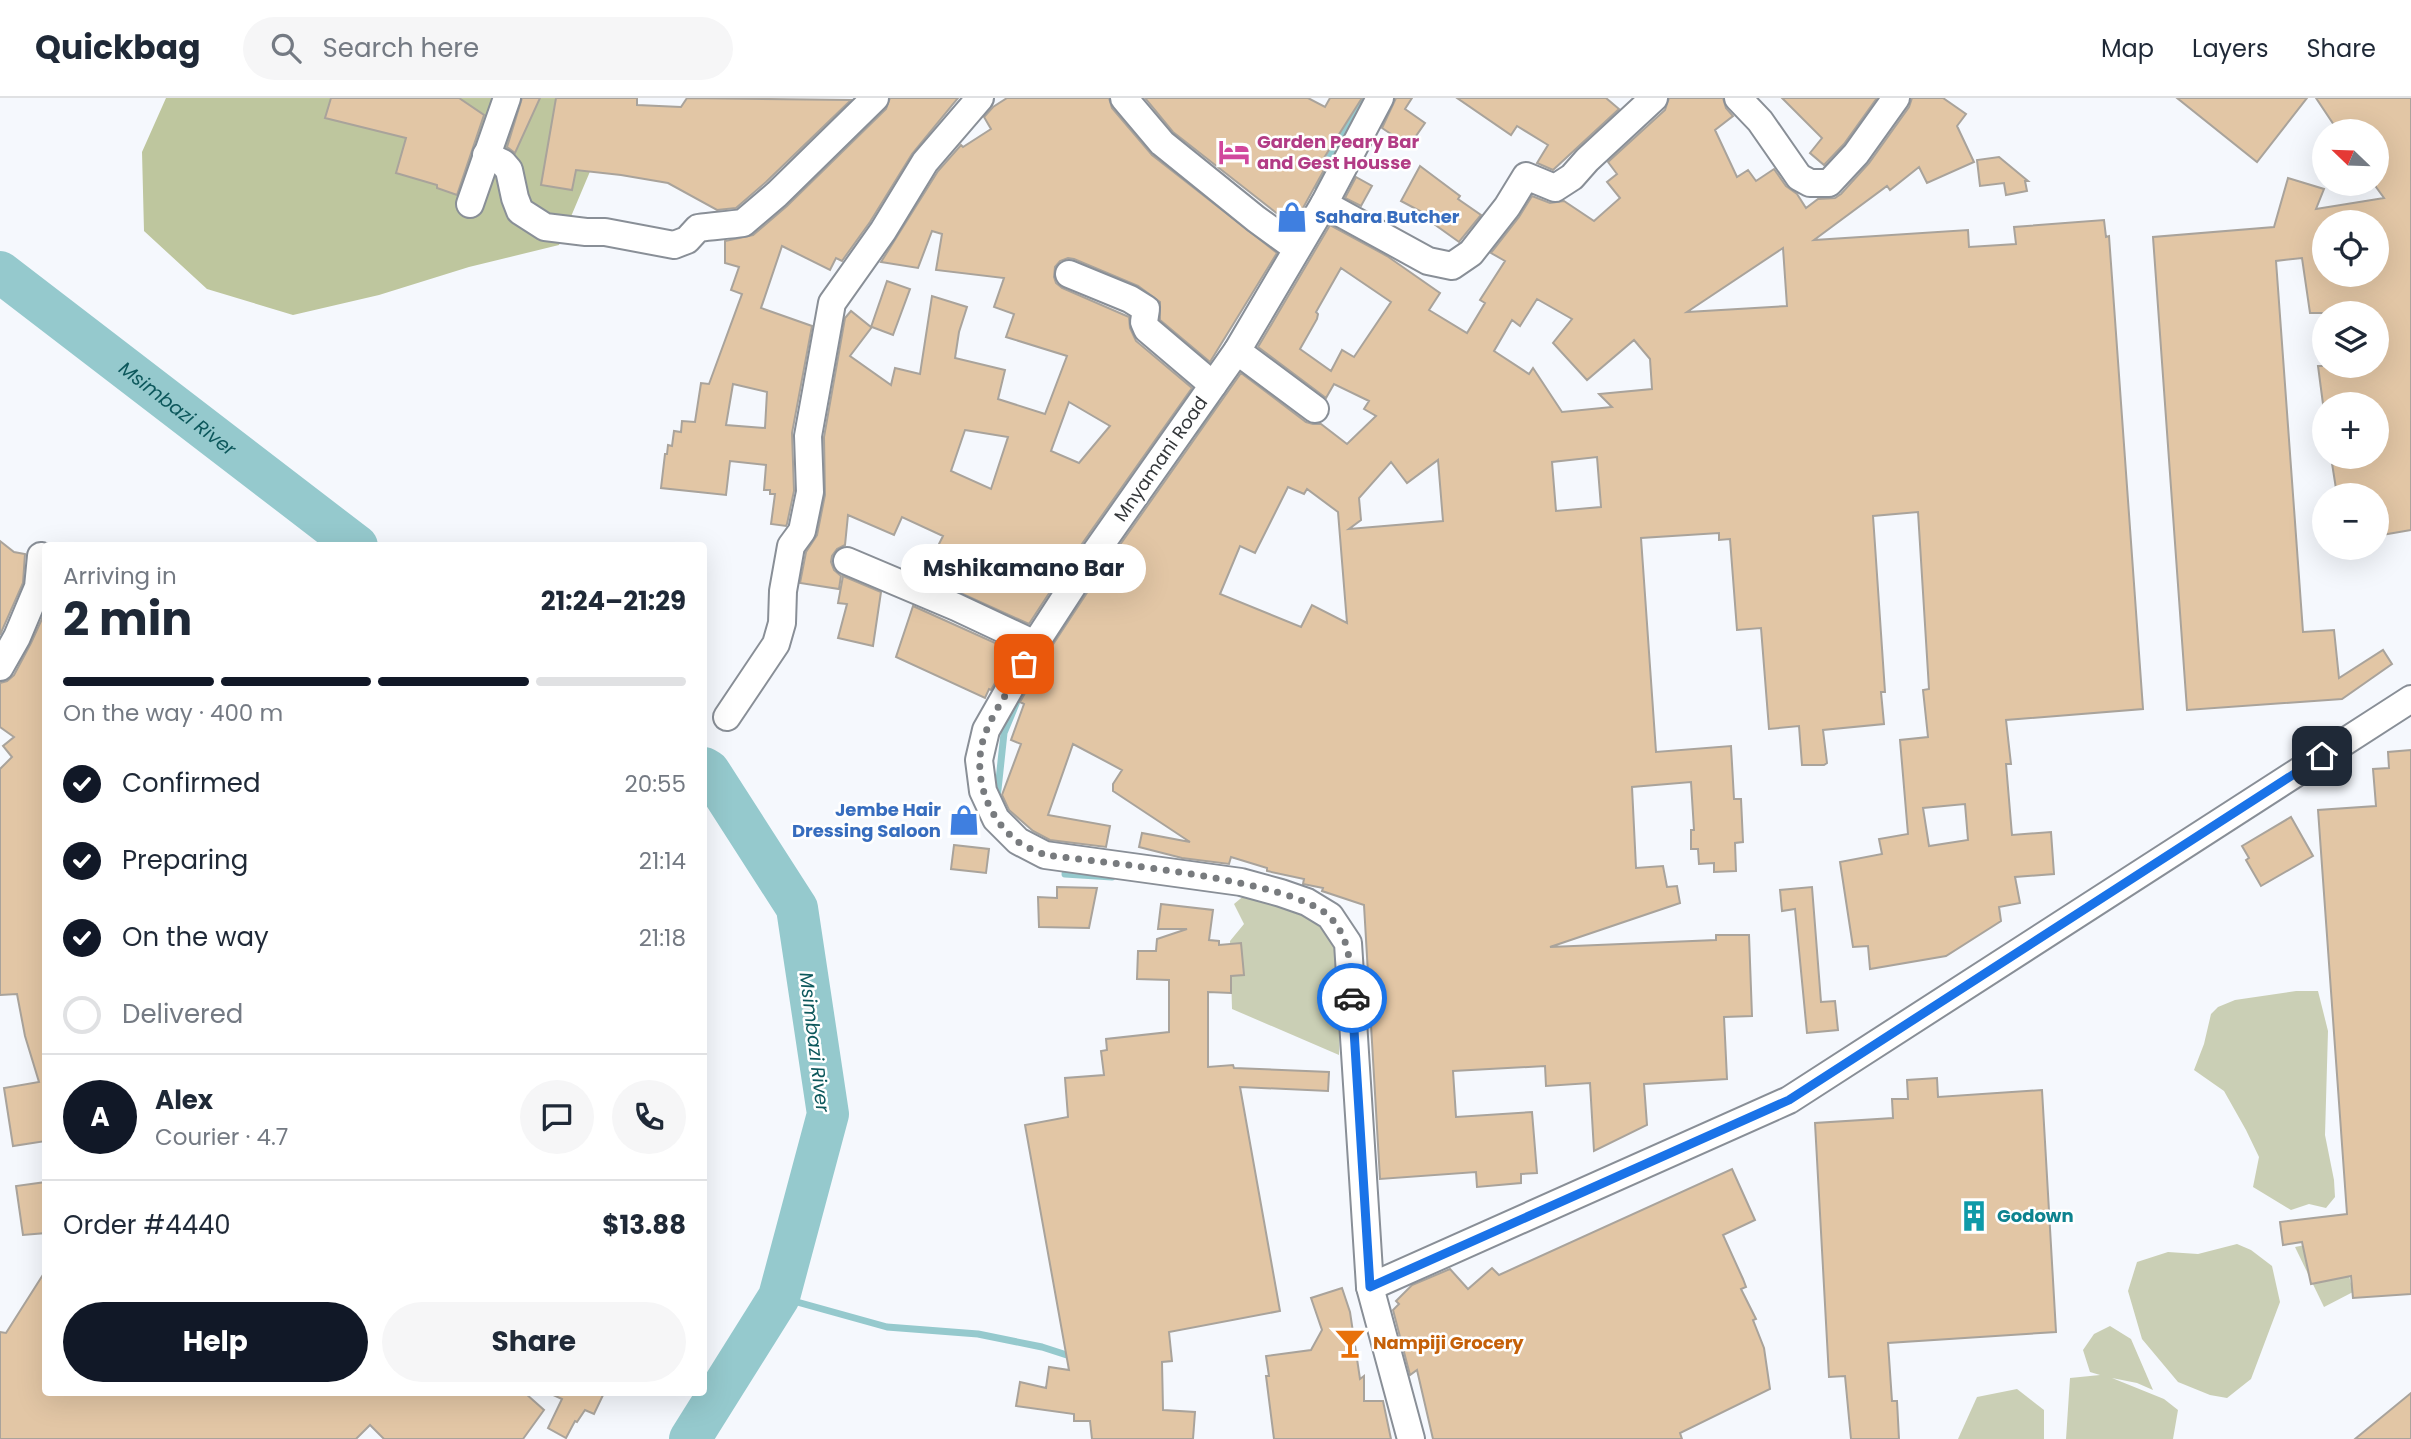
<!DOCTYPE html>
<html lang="en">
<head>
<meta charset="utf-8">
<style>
	body { margin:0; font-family:Poppins,sans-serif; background:#f6f6f7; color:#1f2937; height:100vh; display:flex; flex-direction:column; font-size:26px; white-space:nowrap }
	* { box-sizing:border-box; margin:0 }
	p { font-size:23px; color:#747a83 }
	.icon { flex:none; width:38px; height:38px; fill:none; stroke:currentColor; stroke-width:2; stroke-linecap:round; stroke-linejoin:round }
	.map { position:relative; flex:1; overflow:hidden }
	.panel { position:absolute; left:42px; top:444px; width:665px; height:854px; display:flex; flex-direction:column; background:#fff; border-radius:7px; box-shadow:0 7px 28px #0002 }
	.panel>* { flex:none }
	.needle { width:46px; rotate:293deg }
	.fabs { position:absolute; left:2312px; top:21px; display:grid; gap:14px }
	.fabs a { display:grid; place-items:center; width:77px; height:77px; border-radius:50%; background:#fff; box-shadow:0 7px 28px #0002; font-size:35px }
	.pin { position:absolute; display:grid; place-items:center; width:60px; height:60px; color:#fff; margin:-30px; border-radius:14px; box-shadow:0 4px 10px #0006 }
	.courier { position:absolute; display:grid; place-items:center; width:70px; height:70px; margin:-35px; border:5px solid #1a73e8; border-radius:50%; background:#fff; color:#222; box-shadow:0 2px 9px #0007 }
	.bubble { position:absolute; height:49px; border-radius:24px; background:#fff; box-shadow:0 7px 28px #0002; font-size:23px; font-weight:700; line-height:49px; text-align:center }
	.summary em { font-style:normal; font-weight:700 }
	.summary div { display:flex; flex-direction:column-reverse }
	.summary { display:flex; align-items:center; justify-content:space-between; height:119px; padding:0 21px }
	h1 { font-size:46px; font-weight:700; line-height:52px }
	.bar { display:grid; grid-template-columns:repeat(4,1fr); gap:10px 7px; align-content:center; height:84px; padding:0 21px }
	.bar i { height:9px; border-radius:5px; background:#e0e1e3 }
	.bar .on { background:#111827 }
	.bar p { grid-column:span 4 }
	.line { display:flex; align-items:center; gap:18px; padding:0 21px; border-top:2px solid #e0e1e3 }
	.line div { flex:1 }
	.round { display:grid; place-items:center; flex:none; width:74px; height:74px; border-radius:37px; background:#f6f6f7 }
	ol { padding:0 21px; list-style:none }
	li { display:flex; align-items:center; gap:21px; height:77px }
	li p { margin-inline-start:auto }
	li .icon { padding:7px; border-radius:50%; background:#111827; color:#fff; stroke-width:4 }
	li:last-child { color:#747a83 }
	li i { width:38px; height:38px; border:4px solid #e0e1e3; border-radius:50% }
	.primary-button { display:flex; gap:14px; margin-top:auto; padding:14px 21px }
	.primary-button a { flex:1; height:80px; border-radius:42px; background:#111827; color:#fff; font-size:28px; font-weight:700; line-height:80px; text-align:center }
	.primary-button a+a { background:#f6f6f7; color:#1f2937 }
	header { display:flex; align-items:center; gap:42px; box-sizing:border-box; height:98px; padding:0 35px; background:#fff; border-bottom:2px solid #e0e1e3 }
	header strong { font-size:33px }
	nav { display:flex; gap:38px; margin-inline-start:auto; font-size:24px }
	.search { width:490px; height:63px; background:#f6f6f7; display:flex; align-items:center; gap:18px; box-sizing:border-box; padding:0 24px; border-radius:38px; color:#747a83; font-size:26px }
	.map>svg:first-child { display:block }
	.green { fill:#cacfb5 }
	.forest { fill:#bec69e }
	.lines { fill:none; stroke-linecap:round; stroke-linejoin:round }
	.stream { stroke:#95c9cd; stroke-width:7 }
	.river { stroke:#95c9cd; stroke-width:42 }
	.building { fill:#e2c6a5; stroke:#a9a39b; stroke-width:2; fill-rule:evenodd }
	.minor-casing { stroke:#898f97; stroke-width:30 }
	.minor { stroke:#fff; stroke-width:26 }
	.done { stroke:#787b7e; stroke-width:7; stroke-dasharray:0 12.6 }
	.route { stroke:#1a73e8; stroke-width:9 }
	.labels { text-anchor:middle; stroke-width:5; stroke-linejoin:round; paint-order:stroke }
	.hotel-label { font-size:18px; font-weight:bold; fill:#b23c85; stroke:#fff; text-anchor:start }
	.shop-label { font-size:18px; font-weight:bold; fill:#366cbe; stroke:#fff; text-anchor:start }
	.street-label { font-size:18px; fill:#34373a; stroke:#fff }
	.culture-label { font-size:18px; font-weight:bold; fill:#0d838f; stroke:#fff; text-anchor:start }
	.food-label { font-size:18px; font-weight:bold; fill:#c56008; stroke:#fff; text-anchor:start }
	.water-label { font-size:19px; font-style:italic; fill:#0d585c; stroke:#fff }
</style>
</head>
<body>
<header>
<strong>Quickbag</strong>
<div class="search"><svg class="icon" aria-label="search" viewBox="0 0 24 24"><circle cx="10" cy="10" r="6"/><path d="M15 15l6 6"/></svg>Search here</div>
<nav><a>Map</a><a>Layers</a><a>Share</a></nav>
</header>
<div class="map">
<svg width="2411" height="1341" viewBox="0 0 2411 1341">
	<rect width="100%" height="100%" fill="#f5f8fd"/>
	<g class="green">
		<path d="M1246,796L1318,822L1334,850L1341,904L1339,957L1232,911L1230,843L1244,826L1234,806Z"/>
		<path d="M2296,893H2318L2328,933L2325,1037L2334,1082L2335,1099L2326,1110L2309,1106L2291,1112L2253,1089L2259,1059L2246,1032L2224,993L2194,972L2204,946L2211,916L2218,909L2235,902Z"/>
		<path d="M2340,1140L2353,1194L2324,1209L2295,1149Z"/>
		<path d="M2237,1146L2251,1152L2272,1168L2280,1204L2251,1281L2227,1300L2210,1297L2178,1284L2142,1241L2128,1193L2137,1164L2168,1154L2198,1156Z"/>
		<path d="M2110,1228L2131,1241L2153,1292L2137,1285L2112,1280L2164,1301L2178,1312L2173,1341H2066L2070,1280L2100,1277L2090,1274L2083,1252L2094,1236Z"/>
		<path d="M2017,1291L2044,1312V1341H1958L1977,1299Z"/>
	</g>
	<path class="forest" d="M166,0H621L559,147L469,169L379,197L293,217L207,191L144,133L142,54Z"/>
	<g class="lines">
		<g class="stream">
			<path d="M1322,95L1318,89L1329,60L1365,0"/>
			<path d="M1196,333L1216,305"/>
			<path d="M997,701L1004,635L1018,601"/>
			<path d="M1065,776L1112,779"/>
			<path d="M779,1199L887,1229L978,1236L1042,1249L1073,1259"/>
		</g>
		<g class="river">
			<path id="s1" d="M0,174L357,448"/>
			<path d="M690,1341L779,1199L828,1016L797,810L709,673L704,670"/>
		</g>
	</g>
	<g class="building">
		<path d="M331,0H459L484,17L457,97L437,90V87L396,75L406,40L325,20Z"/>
		<path d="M522,0H540L515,55L507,49Z"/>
		<path d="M556,0H637V7L681,9L687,0L851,2L766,84L736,110L717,112L668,85L621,77L576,72L572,92L541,87Z"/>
		<path d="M890,0H958L912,56L870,124L842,163L836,160L830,172L782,148L761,210L812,228L792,335L794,393L787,426L786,428L771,426L775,396H770V392H764L766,367L730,363L726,397L661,390L665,356H667L668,347L672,348L674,333L681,334L682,323L695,324L701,285L709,286L742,196L731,192L739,169L725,165V143L753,137L787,108L886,11ZM733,286L767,294L765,330L726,327Z"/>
		<path d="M1007,0H1109L1112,10L1152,57L1277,155L1210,264L1160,222V204L1138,188L1074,161L1068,160L1060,163L1055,169L1054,179L1056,185L1062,190L1129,219L1130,230L1136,243L1192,290L1072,460L1029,526L923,478L943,438L902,419L894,437L848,417L845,447L837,451L832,458L831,464L834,472L841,478L839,491L800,485L806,454L817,437L825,397L824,339L845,220L851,213L871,229L887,183L910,191L893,237L872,229L850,258L891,287L895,270L920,276L932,198L967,209L959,234L955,260L1005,272L998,301L1045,316L1067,258L1006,239L1014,216L994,209L1004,180L936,172L942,136L932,133L918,170L881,164L938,73L961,47L963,49L991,31L984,19L993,9ZM1069,304L1110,328L1079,365L1051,353ZM965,332L1008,339L991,391L951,373Z"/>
		<path d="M1145,0H1308L1325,9L1330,0H1362L1324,60L1329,63L1293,128L1173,34Z"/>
		<path d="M1396,0H1412L1405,11L1425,25L1409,48L1382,30Z"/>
		<path d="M1457,0H1606L1619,11L1553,72L1537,65L1548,47L1517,28L1511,37Z"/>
		<path d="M1669,0H1723L1726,10L1733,18L1715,32L1737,79L1748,72L1756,83L1774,71L1786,88L1797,96L1806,110L1818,101L1835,100L1841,96L1869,65L1909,9L1912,0H1943L1966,16L1957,28L1974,64L1927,85L1919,69L1890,92L1887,88L1814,142L1968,132L1969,149L2016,146L2014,129L2104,122L2106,139L2109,138L2143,611L2006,622L2011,666H2006L2012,737L2051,734L2054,776L2015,779L2020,805L1999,809L2001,823L1946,858L1870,871L1868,848L1853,849L1840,764L1882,756L1879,741L1908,736L1900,642L1928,639L1923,592L1929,591L1918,414L1873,418L1885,594H1881L1884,626L1823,632L1827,665L1824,667H1802L1799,628L1769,631L1761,530L1737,532L1730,441L1719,442V435L1641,440L1656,654L1731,648L1734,701H1741L1743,744L1735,745L1736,773L1714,774V765L1699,766L1698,751H1691V732H1694L1691,684L1632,689L1636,770L1663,768L1667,789L1677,788L1680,805L1550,849L1716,842V837H1749L1752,918L1724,919L1727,981L1644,986L1647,1027L1594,1053L1590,985L1546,988L1545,968L1453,973L1456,1019L1532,1014L1537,1075L1521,1076V1085L1477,1089L1476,1074L1380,1081L1364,807L1322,793L1323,790L1303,786L1304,781L1267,773V770L1231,759L1229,766L1182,760L1139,749L1142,735L1190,744L1113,693V686L1122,672L1073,646L1048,717L1110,728L1106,749L1050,742L1033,733L1009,712L1002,697L1021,646L1011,642L1024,606L1020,604L1048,554L1098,478L1241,275L1306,324L1313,326H1321L1347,346L1376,318L1364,311L1369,303L1334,286L1326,300L1258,249L1330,127L1387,158L1440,195L1429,212L1467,235L1485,205L1480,202L1505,163L1491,155L1519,119L1532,98L1550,105L1564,103L1594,123L1620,100L1607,84L1617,76L1608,64L1665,12ZM1783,150L1787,208L1687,214ZM1341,170L1391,204L1354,259L1342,252L1331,273L1300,251L1317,221L1318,216L1316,214ZM1537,201L1572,221L1553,245L1587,282L1634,242L1650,261L1652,291L1599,296L1612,309L1562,314L1533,270L1529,276L1494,253L1512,222L1520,228ZM1597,359L1601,409L1556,413L1552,364ZM1438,362L1443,423L1349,431L1361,422L1359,400L1391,364L1407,385ZM1288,389L1304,396L1307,391L1338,414L1347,525L1312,507L1301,529L1220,496L1240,448L1255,455ZM1965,706L1968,742L1929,748L1923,710Z"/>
		<path d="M1782,0H1877L1844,46L1824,67L1810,55L1822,40Z"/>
		<path d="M2177,0H2307L2257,64Z"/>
		<path d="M2316,0H2411V432L2376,438V397H2337L2331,359H2376V306H2323L2318,268H2376V215H2310L2302,160L2276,163L2303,534L2334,532L2339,580L2383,552L2392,566L2342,601L2187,612L2153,139L2274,129L2288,80L2324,91L2316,111L2384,100L2376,89V33H2338ZM2324,124H2376V177H2324Z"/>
		<path d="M1999,59L2028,83H2025L2027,93L2006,97L2004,85L1980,88L1977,62Z"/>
		<path d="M1420,68L1460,98L1458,101L1481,117L1459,144L1434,126L1437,122L1401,103Z"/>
		<path d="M1356,79L1372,88L1361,108L1345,100Z"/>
		<path d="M0,443L14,454L25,456L23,485L0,537Z"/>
		<path d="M843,478L881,494L873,548L838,540L847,506L838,505Z"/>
		<path d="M913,508L1013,553L991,592L989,591L985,600L896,559Z"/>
		<path d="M46,512L42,520L46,521V1043L13,1048L4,990L39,984L25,938L17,896L0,897V671L12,659L3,648L14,639L0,629V585L7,583L14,577L31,545Z"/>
		<path d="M2411,652V1196L2353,1200L2351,1178L2311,1186L2302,1144L2283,1147L2280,1124L2347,1116L2318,712L2376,708L2373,671L2389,670L2388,654Z"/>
		<path d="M2291,719L2313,758L2261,788L2246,762L2249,760L2242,748Z"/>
		<path d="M954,747L989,751L986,775L951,771Z"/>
		<path d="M1057,789L1097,790L1089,830L1039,829L1038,799L1057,800Z"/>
		<path d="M1812,789L1821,904L1835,903L1838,932L1807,935L1795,811L1782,813L1780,792Z"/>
		<path d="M1161,806L1213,812L1209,842L1219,843V847L1241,845L1244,877L1231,878V895L1208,894V969L1233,967L1234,970L1329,974L1328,993L1240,989L1280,1213L1169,1234L1172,1263L1162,1264L1163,1312L1195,1314L1193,1341H1092L1090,1323H1074V1316L1016,1308L1020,1284L1046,1290L1049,1269L1069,1272L1025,1027L1068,1019L1065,980L1104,977L1101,953L1107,952L1106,941L1169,934V882L1137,881L1138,853H1156L1157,841L1187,831H1158Z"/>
		<path d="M1937,980L1938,999L2042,992L2056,1234L1888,1245L1892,1303H1897L1899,1341H1851L1845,1278L1829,1279L1815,1025L1893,1020L1892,1001H1908L1907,982Z"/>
		<path d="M1732,1071L1755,1122L1723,1137L1743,1181L1746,1189L1741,1191L1756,1221L1753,1222L1764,1250L1770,1291L1680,1335L1682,1341H1433L1417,1272L1410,1277L1393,1212L1399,1206L1396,1203L1412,1187L1450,1171L1468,1191L1492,1170L1499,1177Z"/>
		<path d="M46,1084V1135L23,1137L16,1088Z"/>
		<path d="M46,1172V1295H525L544,1312L523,1341H384L370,1327L356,1341H0V1234L6,1235Z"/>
		<path d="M1342,1190L1350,1214L1360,1281L1364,1278V1303H1383L1391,1341H1274L1266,1278H1269L1266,1258L1311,1252L1322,1232L1311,1200Z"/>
		<path d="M549,1295H604L594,1316L585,1312L577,1324L575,1323L566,1340L548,1330L562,1301Z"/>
		<path d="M2411,1295V1341H2355Z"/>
	</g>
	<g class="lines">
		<defs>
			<g id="minor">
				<path d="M1124,0L1162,45L1256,121L1296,150"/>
				<path d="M1380,0L1324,106L1237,253L1085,469L1035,546L986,632L979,662L983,693L996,721L1018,743L1045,757L1241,784L1281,795L1307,804L1330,818L1348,845L1370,1189L1411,1341"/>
				<path d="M1738,0L1760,23L1799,79L1810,85H1829L1856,56L1896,0"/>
				<path d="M486,57L503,65L509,72L515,100L520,113L545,129L586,134H605L674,147L687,142L698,130C713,128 728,127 743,125L777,96L875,0"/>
				<path d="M470,106L507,0"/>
				<path d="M1324,106L1428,163L1452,168L1471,155L1507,109L1526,78L1555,90L1572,79L1587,62L1654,0"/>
				<path d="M1069,176L1130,201L1146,211L1144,224L1147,231L1213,287"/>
				<path d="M1237,253L1315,311"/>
				<path d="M847,463L956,509L1035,546"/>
				<path d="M0,569L17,539L38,489L41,458"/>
				<path d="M727,619L776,546L782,525L783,493L791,448L802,433L810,394L808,338L832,205L883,133L925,64L980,0"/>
				<path d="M1370,1189L1789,1002L2411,601"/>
			</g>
		</defs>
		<use href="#minor" class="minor-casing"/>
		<use href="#minor" class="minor"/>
	</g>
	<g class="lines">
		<path class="done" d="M1024,566C1013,586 996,610 987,631C970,670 984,717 1017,743C1025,749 1036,753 1045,757C1104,765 1295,781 1331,820C1352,844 1350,870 1352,900"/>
		<path class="route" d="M1352,900L1370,1189L1789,1002L2322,658"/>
	</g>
	<defs>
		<symbol id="hotel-bare" viewBox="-9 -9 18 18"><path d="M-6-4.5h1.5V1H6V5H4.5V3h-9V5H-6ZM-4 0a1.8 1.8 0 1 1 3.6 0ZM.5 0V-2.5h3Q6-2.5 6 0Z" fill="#d1479c" stroke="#fff" stroke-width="2.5" paint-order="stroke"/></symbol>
		<symbol id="shop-bare" viewBox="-9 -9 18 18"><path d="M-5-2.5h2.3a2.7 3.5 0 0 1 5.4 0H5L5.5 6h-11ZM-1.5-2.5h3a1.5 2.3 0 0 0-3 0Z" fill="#3f7fe0" stroke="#fff" stroke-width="2.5" paint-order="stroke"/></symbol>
		<symbol id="building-bare" viewBox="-9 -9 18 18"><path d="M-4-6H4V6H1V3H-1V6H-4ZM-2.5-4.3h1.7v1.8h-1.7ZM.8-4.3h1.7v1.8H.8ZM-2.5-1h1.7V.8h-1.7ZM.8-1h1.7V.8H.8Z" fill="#0f9aa8" stroke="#fff" stroke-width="2.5" paint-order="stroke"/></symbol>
		<symbol id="bar-bare" viewBox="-9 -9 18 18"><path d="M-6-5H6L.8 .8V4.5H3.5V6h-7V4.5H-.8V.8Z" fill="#e8710a" stroke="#fff" stroke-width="2.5" paint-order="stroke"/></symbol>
	</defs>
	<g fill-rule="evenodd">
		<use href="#hotel-bare" x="1212" y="32" width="44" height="44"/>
		<use href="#shop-bare" x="1270" y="97" width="44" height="44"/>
		<use href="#shop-bare" x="942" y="700" width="44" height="44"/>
		<use href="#building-bare" x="1952" y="1096" width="44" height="44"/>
		<use href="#bar-bare" x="1328" y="1223" width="44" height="44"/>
	</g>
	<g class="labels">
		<g class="hotel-label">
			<text x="1257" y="50">Garden Peary Bar<tspan x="1257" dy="21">and Gest Housse</tspan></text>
		</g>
		<g class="shop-label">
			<text x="1315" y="125">Sahara Butcher</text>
			<text x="941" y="718" text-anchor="end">Jembe Hair<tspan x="941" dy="21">Dressing Saloon</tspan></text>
		</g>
		<g class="street-label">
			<text transform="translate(1161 361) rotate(-55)" y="6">Mnyamani Road</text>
		</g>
		<g class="culture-label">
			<text x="1997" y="1124">Godown</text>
		</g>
		<g class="food-label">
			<text x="1373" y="1251">Nampiji Grocery</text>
		</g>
		<g class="water-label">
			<text dy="7" stroke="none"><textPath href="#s1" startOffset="224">Msimbazi River</textPath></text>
			<text transform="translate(815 944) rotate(83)" y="7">Msimbazi River</text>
		</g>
	</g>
</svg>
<div class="fabs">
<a><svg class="needle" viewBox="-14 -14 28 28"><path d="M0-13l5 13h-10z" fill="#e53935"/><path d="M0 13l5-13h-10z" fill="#747a83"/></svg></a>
<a><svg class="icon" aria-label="locate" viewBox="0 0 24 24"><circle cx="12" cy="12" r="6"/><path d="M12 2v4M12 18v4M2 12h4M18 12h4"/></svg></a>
<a><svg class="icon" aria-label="layers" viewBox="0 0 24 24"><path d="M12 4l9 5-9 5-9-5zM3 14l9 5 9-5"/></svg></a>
<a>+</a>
<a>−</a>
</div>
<div class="pin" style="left:1024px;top:566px;background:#ea580c"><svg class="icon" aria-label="bag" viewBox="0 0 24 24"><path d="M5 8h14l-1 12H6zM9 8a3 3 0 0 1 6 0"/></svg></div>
<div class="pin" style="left:2322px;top:658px;background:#1f2937"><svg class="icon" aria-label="home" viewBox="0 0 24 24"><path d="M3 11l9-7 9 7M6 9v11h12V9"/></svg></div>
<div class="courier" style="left:1352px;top:900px"><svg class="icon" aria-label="car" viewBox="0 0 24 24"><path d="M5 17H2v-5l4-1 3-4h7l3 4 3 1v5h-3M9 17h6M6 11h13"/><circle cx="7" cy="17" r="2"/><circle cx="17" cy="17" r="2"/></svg></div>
<div class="bubble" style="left:901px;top:446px;width:245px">Mshikamano Bar</div>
<section class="panel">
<div class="summary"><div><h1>2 min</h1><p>Arriving in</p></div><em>21:24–21:29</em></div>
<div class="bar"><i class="on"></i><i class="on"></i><i class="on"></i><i></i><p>On the way · 400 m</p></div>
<ol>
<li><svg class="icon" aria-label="check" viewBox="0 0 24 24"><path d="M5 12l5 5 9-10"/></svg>Confirmed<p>20:55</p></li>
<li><svg class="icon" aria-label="check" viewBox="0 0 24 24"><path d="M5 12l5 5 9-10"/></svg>Preparing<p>21:14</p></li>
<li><svg class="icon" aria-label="check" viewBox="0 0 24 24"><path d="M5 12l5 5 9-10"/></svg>On the way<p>21:18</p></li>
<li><i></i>Delivered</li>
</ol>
<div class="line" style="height:126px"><b class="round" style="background:#111827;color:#fff">A</b><div><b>Alex</b><p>Courier · 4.7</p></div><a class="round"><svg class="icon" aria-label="chat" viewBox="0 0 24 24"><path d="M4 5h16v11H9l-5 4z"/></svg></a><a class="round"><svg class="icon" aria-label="phone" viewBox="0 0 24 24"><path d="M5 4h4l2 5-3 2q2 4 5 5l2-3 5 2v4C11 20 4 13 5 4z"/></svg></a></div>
<div class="line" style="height:91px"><div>Order #4440</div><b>$13.88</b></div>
<div class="primary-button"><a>Help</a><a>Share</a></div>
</section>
</div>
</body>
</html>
